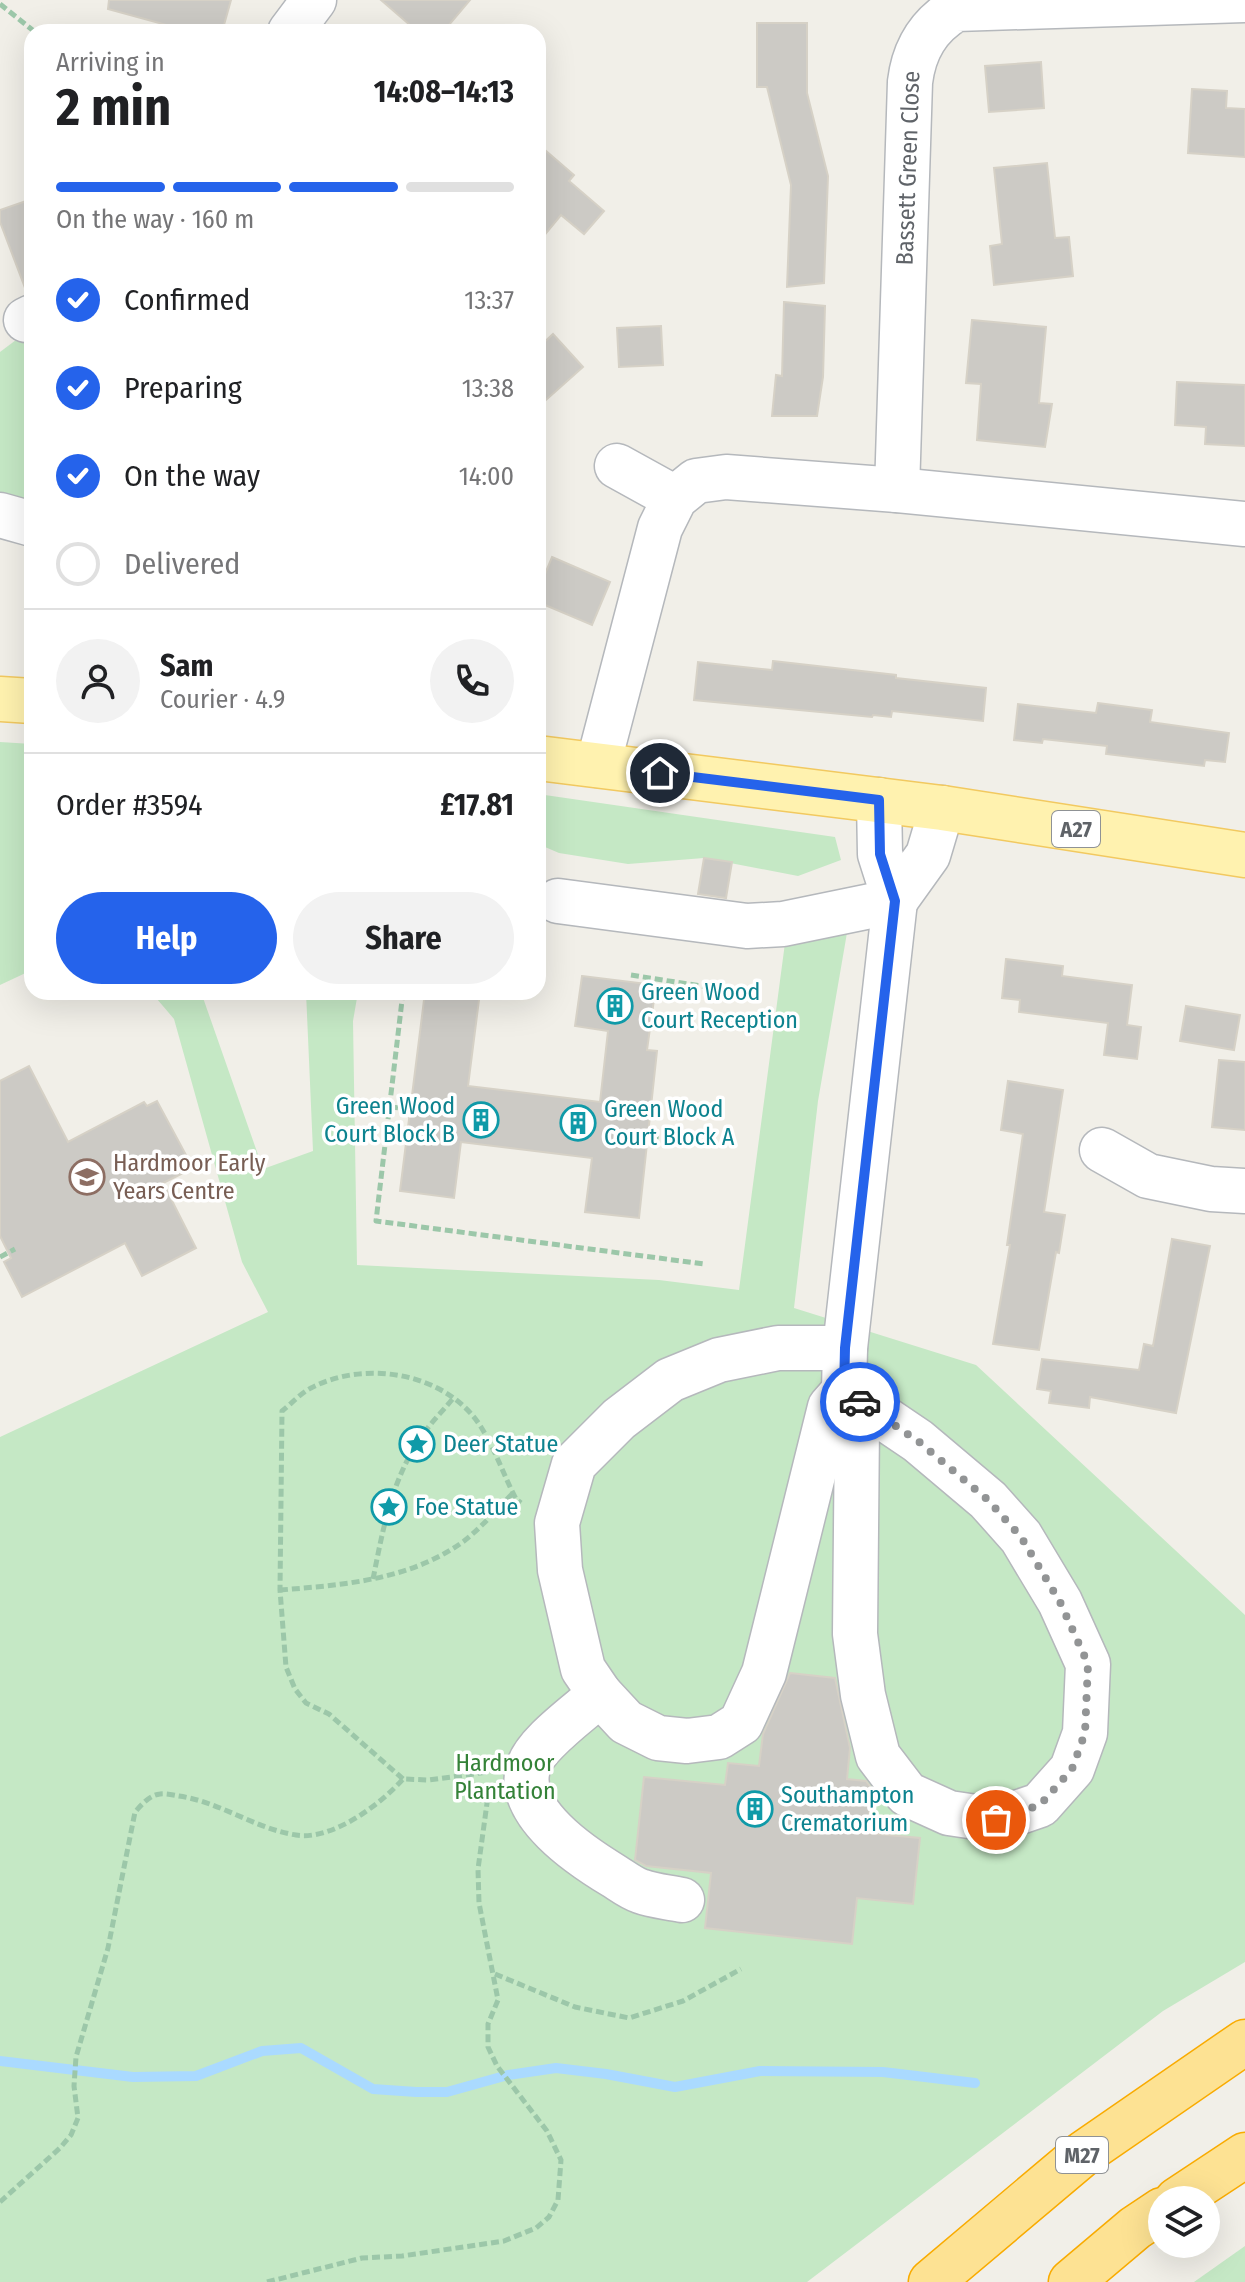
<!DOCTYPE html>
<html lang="en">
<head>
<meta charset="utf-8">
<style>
	body { margin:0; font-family:"Fira Sans Condensed",sans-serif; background:#f2f2f2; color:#202124; height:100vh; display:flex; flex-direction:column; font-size:30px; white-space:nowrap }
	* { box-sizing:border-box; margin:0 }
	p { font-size:26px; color:#757577 }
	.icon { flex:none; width:44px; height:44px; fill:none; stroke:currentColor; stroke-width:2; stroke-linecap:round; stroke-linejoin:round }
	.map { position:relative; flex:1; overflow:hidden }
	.side { position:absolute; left:24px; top:24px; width:522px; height:976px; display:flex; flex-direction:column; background:#fff; border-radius:24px; box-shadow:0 8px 32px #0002 }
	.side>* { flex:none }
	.controls { position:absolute; left:1148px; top:2186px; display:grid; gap:16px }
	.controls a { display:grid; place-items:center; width:72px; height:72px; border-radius:50%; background:#fff; box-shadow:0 8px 32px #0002; font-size:40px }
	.pin { position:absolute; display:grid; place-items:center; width:68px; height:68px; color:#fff; margin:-34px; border:4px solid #fff; border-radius:50%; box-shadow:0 2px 8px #0007 }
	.courier { position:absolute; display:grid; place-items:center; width:80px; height:80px; margin:-40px; border:6px solid #2563eb; border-radius:50%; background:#fff; color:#222; box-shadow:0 2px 10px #0007 }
	.headline em { font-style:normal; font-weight:700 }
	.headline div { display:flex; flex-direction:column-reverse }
	.headline { display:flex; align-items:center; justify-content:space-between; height:136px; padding:0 32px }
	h1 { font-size:52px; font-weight:700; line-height:60px }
	.bar { display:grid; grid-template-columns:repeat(4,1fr); gap:12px 8px; align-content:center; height:96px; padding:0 32px }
	.bar i { height:10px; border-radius:6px; background:#e0e0e0 }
	.bar .on { background:#2563eb }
	.bar p { grid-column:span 4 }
	.line { display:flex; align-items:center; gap:20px; padding:0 32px; border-top:2px solid #e0e0e0 }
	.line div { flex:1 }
	.round { display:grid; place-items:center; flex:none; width:84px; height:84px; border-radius:42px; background:#f2f2f2 }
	ol { padding:0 32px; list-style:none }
	li { display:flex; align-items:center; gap:24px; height:88px }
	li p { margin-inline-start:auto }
	li .icon { padding:8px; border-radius:50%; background:#2563eb; color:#fff; stroke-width:4 }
	li:last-child { color:#757577 }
	li i { width:44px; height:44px; border:4px solid #e0e0e0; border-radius:50% }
	.action { display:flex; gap:16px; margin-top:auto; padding:16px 32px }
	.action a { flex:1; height:92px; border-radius:48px; background:#2563eb; color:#fff; font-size:32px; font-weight:700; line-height:92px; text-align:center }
	.action a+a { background:#f2f2f2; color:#202124 }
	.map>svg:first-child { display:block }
	.green { fill:#c5e8c5 }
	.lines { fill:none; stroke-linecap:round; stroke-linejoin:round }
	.stream { stroke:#aadaff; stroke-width:10 }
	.building { fill:#cccac5; stroke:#d6d1c6; stroke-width:2 }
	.minor-casing { stroke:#b5b8bc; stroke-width:47 }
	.major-casing { stroke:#f2c960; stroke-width:47 }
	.highway-casing { stroke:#f9ab00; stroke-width:47 }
	.path { stroke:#9cc7a9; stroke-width:5; stroke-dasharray:8 4; stroke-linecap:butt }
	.minor { stroke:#fff; stroke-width:44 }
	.major { stroke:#fff2af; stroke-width:44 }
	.highway { stroke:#fde293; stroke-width:44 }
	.done { stroke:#929495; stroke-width:8; stroke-dasharray:0 14.4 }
	.route { stroke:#2563eb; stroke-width:10 }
	.labels { text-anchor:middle; stroke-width:7; stroke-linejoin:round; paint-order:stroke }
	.shield { fill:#fff; stroke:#8f9295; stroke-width:2 }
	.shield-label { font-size:22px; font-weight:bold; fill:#5f6368 }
	.street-label { font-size:24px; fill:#5f6368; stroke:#fff }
	.culture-label { font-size:24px; fill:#0d838f; stroke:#fff; text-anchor:start }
	.education-label { font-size:24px; fill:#785e54; stroke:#fff; text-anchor:start }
	.park-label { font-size:24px; fill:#348238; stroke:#fff }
</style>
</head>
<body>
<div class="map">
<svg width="1245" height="2282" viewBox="0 0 1245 2282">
	<rect width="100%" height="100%" fill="#f1efe8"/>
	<g class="green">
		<path d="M32,328V510L0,500V352Z"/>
		<path d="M0,742L32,744V970L0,985Z"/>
		<path d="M538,794L835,837L841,860L798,876L704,858L628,864L559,853L538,844Z"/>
		<path d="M848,927L818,1101L794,1308L976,1365L1245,1615V1962L1163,2011L807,2282H0V1437L268,1312L242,1262L174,1019L151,992H201L263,1169L313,1151L306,992H358L353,1021L357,1265L659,1280L739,1290L785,943Z"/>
		<path d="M1245,2246V2282H1194Z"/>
	</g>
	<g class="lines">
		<path class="stream" d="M0,2061L133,2077L196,2076L262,2051L301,2048L373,2089L416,2092H447L508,2075L556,2068L606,2074L675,2087L760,2071L883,2072L975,2083"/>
	</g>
	<g class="building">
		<path d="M109,0H231L222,32H192L108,9Z"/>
		<path d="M381,0H470L443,32H418Z"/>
		<path d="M757,23H807V93L828,176L824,283L787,287L791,185L767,87H757Z"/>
		<path d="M1041,62L1044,108L989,112L985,66Z"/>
		<path d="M1192,89L1227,91L1226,108L1245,109V157L1188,153Z"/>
		<path d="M538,144L574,175L569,181L604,211L584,234L561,215L538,243Z"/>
		<path d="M1047,163L1055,238L1069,237L1073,276L994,285L990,246L1002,244L994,168Z"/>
		<path d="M32,199V292L27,293L0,222V210Z"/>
		<path d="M784,302L825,306L823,377L817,416H772L776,375L782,376Z"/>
		<path d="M972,320L1046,327L1039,403L1052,404L1045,447L977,440L981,384L966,383Z"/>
		<path d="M661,326L663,365L619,367L617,328Z"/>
		<path d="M553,334L583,367L538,407V348Z"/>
		<path d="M1177,382L1245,385V446L1205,444L1206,427L1175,425Z"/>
		<path d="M552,557L610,582L592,625L538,602V591Z"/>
		<path d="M773,661L896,675V678L986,688L983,721L892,711L891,717L873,715L872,717L694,700L698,662L772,670Z"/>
		<path d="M1098,703L1152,710L1150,722L1229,733L1225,762L1205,760L1204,766L1106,754L1107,746L1043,739L1042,743L1014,740L1018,704L1096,713Z"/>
		<path d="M704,858L732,862L726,898L698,894Z"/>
		<path d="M1006,959L1063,966L1062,976L1132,985L1127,1025L1141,1027L1137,1059L1104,1055L1108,1023L1019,1012L1020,1000L1002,998Z"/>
		<path d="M582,976L656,985L647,1050L657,1051L639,1218L585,1212L592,1158L461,1142L454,1198L400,1191L425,992H480L468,1086L600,1102L608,1031L575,1026Z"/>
		<path d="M1186,1006L1240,1015L1234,1050L1180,1041Z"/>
		<path d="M1219,1060L1245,1062V1130L1212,1127Z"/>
		<path d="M29,1066L68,1142L144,1102L147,1106L157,1101L193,1168L163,1183L196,1248L142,1276L125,1243L22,1297L4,1262L11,1258L0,1236V1081Z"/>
		<path d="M1008,1081L1063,1090L1044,1212L1065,1215L1059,1253L1056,1252L1039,1350L993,1344L1010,1245H1007L1023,1134L1001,1130Z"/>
		<path d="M1172,1239L1210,1246L1176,1413L1090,1397L1089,1408L1049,1403L1051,1391L1037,1389L1042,1359L1139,1370L1144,1344L1153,1346Z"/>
		<path d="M790,1673L835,1678L850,1748L847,1779L866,1781L872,1789L867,1833L920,1838L913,1904L857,1898L852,1944L705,1928L711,1873L646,1866L635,1860L644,1777L725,1785L728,1763L759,1766L763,1734Z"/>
	</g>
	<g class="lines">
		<defs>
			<g id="minor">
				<path d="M290,32L314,0"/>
				<path d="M26,320L32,317"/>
				<path d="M617,466L675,498"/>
				<path d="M897,490L910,82C914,49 928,26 956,9L1245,0"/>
				<path d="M0,515L32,524"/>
				<path d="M598,765L660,528L675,498L696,481L726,477L897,490L1245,524"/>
				<path d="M558,901L747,926L783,924L895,901L928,855L942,808"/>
				<path d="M1102,1150L1148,1176L1211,1189L1245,1191"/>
				<path d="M844,1391L918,1441L988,1500L1021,1537L1060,1602L1088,1664L1085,1733L1072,1769L1040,1805L996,1820L949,1813L907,1794L878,1756L863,1695L855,1634L857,1424L844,1391L845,1348L895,901L880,854L879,800"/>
				<path d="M844,1391L830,1407L764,1673L741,1723L719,1737L687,1741L658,1738L626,1722L600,1694L583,1669L560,1570L557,1523L574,1464L619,1419L670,1380L719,1360L778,1348H845"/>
				<path d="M600,1694C581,1712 535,1743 528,1768C516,1813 581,1856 614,1876C622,1881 631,1888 640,1891C653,1896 668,1897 682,1900"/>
			</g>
			<g id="major">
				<path d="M0,699L32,701"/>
				<path d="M538,758L942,808L1245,855"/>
			</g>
			<g id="highway">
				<path d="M1177,2200L1245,2155"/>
				<path d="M931,2282L1084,2153L1245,2042"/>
				<path d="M1071,2282L1135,2228L1162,2210"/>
			</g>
		</defs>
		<use href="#minor" class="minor-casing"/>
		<use href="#major" class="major-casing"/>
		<use href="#highway" class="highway-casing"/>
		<g class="path">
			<path d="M0,4L35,32"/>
			<path d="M631,975L739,992"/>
			<path d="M403,992L376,1221L704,1264"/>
			<path d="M390,1107L434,1111"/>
			<path d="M627,1133L719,1145"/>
			<path d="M0,1257L15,1249"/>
			<path d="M373,1579C383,1529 392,1478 422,1436C431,1422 444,1410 454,1397"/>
			<path d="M280,1590C343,1585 411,1580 464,1541C482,1527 497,1509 513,1493"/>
			<path d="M403,1779L329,1714L306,1703L295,1689L286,1667L280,1590L282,1411C291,1404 301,1393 311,1388C366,1359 447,1373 481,1427C495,1449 504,1476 516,1499L521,1503"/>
			<path d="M495,1974L575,2007L629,2018L683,2001L741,1969"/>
			<path d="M0,2202L60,2148L71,2135L78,2118L74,2086L76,2057L108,1948L135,1812C142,1804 150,1795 160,1794C165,1793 173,1795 179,1796C220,1802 256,1829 296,1835C332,1841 381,1804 403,1779L429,1780L488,1772"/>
			<path d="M267,2282L362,2258L402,2256L504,2241L536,2228L549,2217L558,2200L561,2160L547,2131L497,2066L488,2047V2024L498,2000L479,1903L478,1869L488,1796"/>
		</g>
		<use href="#minor" class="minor"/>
		<use href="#major" class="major"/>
		<use href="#highway" class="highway"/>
	</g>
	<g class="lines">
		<path class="done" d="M860,1402L918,1441L988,1500L1021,1537L1060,1602L1088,1664L1085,1733L1072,1769L1040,1805L996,1820"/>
		<path class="route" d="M660,773L879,800L880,854L895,901L845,1348L844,1391L860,1402"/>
	</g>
	<defs>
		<symbol id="building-ring" viewBox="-11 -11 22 22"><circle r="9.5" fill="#fff" stroke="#0f9aa8" stroke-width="1.5"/><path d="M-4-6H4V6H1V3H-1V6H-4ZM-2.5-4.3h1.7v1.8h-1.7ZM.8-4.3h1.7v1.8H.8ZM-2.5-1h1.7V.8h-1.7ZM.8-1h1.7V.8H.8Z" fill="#0f9aa8"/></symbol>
		<symbol id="school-ring" viewBox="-11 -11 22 22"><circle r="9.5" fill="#fff" stroke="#8d6e63" stroke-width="1.5"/><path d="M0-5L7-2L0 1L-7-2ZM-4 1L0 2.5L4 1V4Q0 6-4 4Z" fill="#8d6e63"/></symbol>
		<symbol id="sight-ring" viewBox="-11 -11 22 22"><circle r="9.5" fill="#fff" stroke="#0f9aa8" stroke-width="1.5"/><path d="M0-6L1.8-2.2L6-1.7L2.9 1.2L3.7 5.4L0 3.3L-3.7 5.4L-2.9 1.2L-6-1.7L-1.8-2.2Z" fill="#0f9aa8"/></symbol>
	</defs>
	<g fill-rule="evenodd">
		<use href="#building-ring" x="595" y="986" width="40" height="40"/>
		<use href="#building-ring" x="461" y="1100" width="40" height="40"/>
		<use href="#building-ring" x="558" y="1103" width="40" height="40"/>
		<use href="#school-ring" x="67" y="1157" width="40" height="40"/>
		<use href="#sight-ring" x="397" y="1424" width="40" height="40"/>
		<use href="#sight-ring" x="369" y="1487" width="40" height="40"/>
		<use href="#building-ring" x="735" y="1789" width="40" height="40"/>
	</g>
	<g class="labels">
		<g class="shield">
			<rect x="1052" y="811" width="48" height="36" rx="6"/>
			<rect x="1056" y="2137" width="52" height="36" rx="6"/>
		</g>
		<g class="shield-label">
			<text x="1076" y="837">A27</text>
			<text x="1082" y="2163">M27</text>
		</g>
		<g class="street-label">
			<text transform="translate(908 168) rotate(-88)" y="8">Bassett Green Close</text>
		</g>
		<g class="culture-label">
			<text x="641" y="1000">Green Wood<tspan x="641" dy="28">Court Reception</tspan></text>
			<text x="455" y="1114" text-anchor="end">Green Wood<tspan x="455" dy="28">Court Block B</tspan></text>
			<text x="604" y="1117">Green Wood<tspan x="604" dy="28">Court Block A</tspan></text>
			<text x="443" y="1452">Deer Statue</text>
			<text x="415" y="1515">Foe Statue</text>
			<text x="781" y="1803">Southampton<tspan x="781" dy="28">Crematorium</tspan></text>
		</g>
		<g class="education-label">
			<text x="113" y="1171">Hardmoor Early<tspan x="113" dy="28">Years Centre</tspan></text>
		</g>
		<g class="park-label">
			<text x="505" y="1771">Hardmoor<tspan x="505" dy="28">Plantation</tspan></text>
		</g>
	</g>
</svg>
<div class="controls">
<a><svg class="icon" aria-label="layers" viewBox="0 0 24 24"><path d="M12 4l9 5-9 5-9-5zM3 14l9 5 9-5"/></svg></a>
</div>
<div class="pin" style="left:996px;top:1820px;background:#ea580c"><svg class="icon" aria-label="bag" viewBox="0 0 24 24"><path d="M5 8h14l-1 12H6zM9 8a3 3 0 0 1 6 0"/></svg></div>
<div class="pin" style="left:660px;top:773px;background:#1f2937"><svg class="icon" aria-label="home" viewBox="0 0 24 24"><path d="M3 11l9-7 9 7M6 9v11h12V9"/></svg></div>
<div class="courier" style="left:860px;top:1402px"><svg class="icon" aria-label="car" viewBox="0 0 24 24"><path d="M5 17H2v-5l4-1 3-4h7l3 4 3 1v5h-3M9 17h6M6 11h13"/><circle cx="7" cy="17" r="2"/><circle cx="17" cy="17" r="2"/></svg></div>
<section class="side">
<div class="headline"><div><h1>2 min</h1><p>Arriving in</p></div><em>14:08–14:13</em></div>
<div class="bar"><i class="on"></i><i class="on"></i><i class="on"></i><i></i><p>On the way · 160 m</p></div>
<ol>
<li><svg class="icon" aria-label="check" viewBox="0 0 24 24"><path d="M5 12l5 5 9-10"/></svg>Confirmed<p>13:37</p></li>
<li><svg class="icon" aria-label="check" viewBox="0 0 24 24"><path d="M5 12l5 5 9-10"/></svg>Preparing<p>13:38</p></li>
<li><svg class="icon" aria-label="check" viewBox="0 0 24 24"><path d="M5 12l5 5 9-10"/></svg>On the way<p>14:00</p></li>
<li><i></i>Delivered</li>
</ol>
<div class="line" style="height:144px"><a class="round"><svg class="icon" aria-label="person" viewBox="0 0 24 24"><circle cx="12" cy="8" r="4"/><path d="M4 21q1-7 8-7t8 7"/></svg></a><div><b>Sam</b><p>Courier · 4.9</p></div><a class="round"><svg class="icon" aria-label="phone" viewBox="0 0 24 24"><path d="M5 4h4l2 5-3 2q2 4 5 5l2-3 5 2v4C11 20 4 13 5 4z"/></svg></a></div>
<div class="line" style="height:104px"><div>Order #3594</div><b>£17.81</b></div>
<div class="action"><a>Help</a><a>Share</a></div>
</section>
</div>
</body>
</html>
